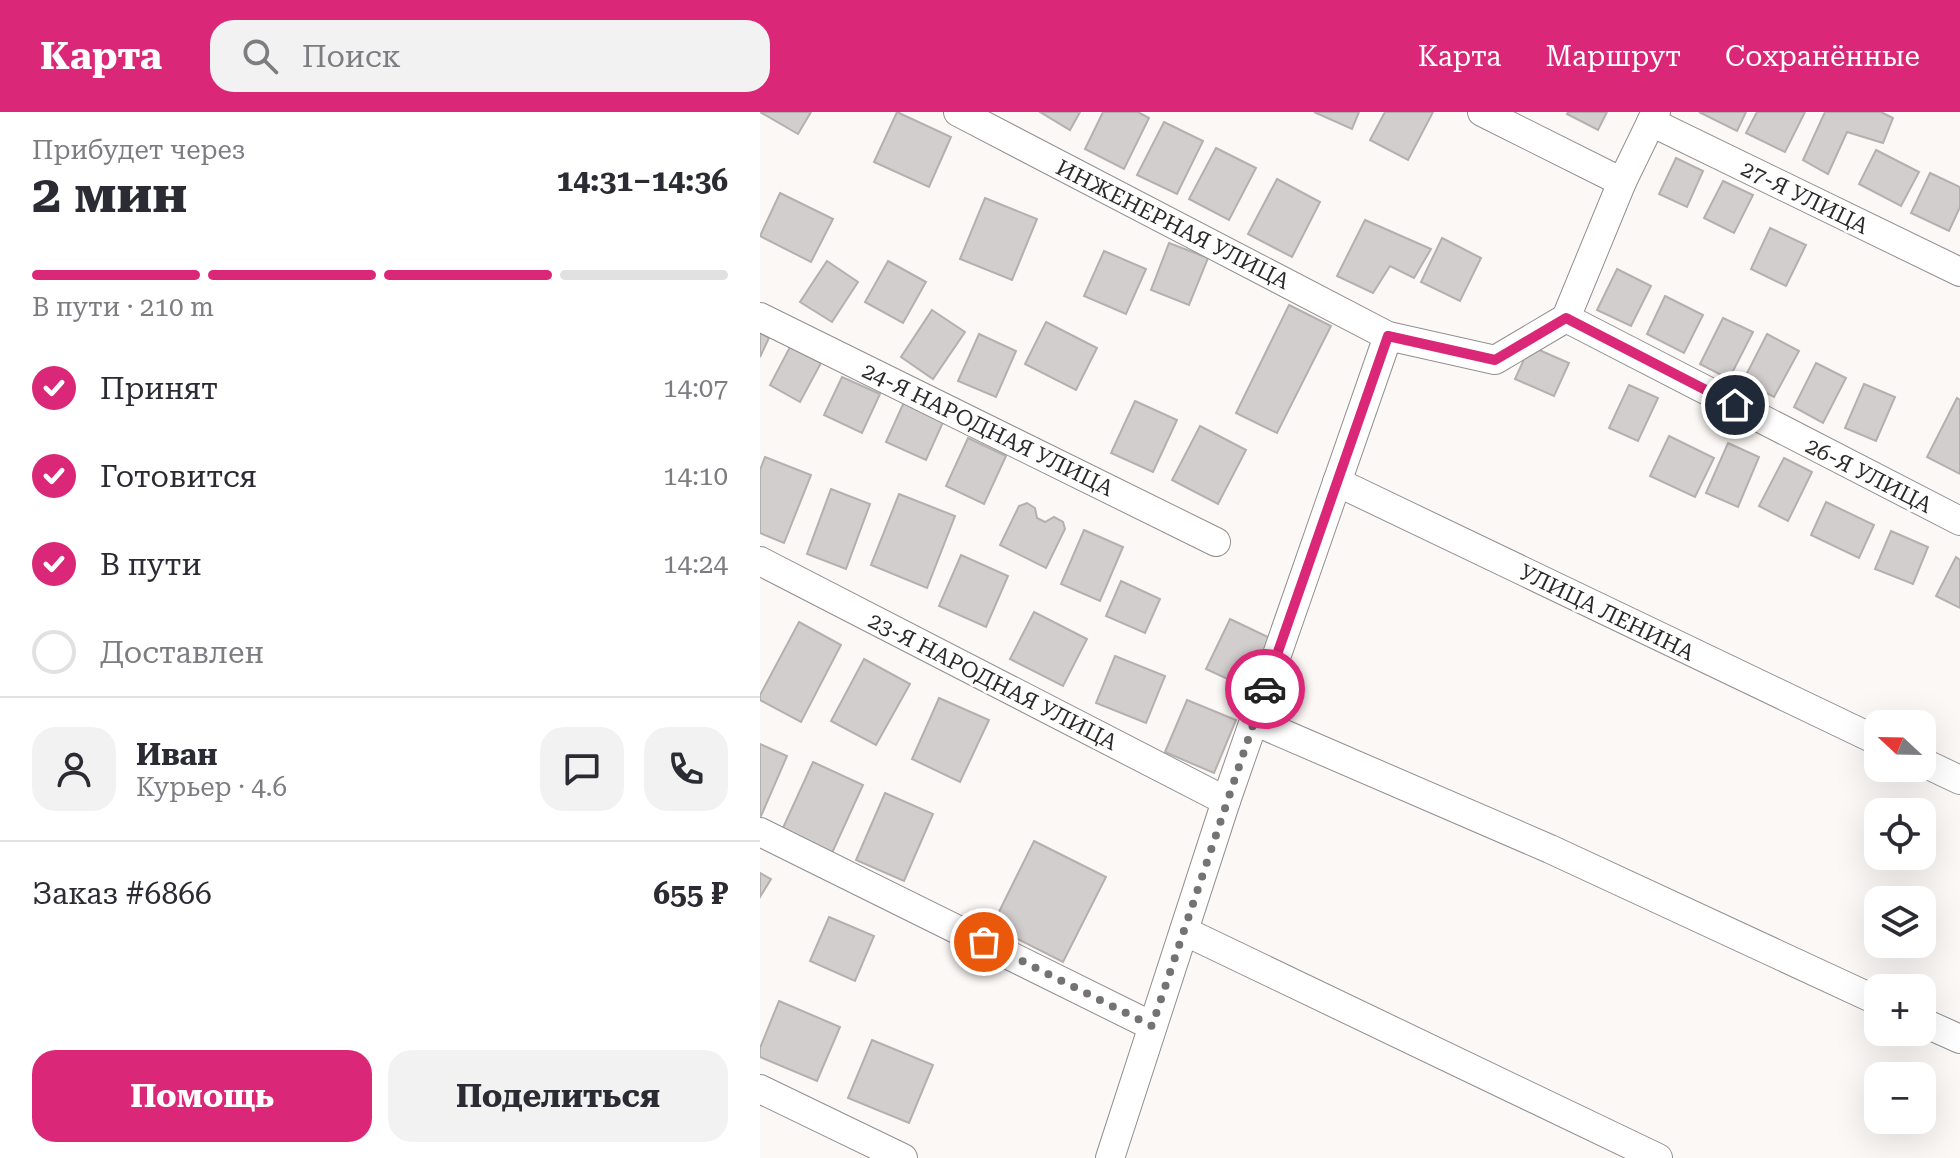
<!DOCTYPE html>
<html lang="ru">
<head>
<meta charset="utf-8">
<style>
	body { margin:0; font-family:"Roboto Serif",serif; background:#f2f2f3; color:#2b2b33; height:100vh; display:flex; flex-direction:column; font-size:30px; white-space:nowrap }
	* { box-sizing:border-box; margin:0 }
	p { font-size:26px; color:#7c7c81 }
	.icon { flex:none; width:44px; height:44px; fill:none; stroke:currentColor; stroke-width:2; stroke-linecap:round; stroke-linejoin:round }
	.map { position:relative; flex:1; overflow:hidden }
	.sheet { display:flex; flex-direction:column; background:#fff; width:760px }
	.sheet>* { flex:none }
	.needle { width:52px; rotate:292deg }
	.fabs { position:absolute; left:1104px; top:598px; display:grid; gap:16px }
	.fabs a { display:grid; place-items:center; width:72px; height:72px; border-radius:16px; background:#fff; box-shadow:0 8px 32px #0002; font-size:40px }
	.pin { position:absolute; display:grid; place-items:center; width:68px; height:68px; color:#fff; margin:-34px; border:4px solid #fff; border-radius:50%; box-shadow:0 2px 8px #0007 }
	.courier { position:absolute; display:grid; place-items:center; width:80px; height:80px; margin:-40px; border:6px solid #db2777; border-radius:50%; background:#fff; color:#222; box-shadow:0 2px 10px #0007 }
	.headline em { font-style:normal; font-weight:700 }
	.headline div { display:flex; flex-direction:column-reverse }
	.headline { display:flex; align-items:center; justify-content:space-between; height:136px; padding:0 32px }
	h1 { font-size:52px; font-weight:700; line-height:60px }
	.bar { display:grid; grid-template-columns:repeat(4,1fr); gap:12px 8px; align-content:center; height:96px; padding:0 32px }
	.bar i { height:10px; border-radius:6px; background:#e1e1e2 }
	.bar .selected { background:#db2777 }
	.bar p { grid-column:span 4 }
	.line { display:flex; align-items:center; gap:20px; padding:0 32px; border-top:2px solid #e1e1e2 }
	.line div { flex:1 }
	.round { display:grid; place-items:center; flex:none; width:84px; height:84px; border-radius:24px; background:#f2f2f3 }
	ol { padding:0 32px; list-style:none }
	li { display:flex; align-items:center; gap:24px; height:88px }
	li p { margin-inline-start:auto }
	li .icon { padding:8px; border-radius:50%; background:#db2777; color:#fff; stroke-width:4 }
	li:last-child { color:#7c7c81 }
	li i { width:44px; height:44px; border:4px solid #e1e1e2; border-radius:50% }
	.cta { display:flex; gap:16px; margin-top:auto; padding:16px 32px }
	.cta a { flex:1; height:92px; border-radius:24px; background:#db2777; color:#fff; font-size:32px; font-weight:700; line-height:92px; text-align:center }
	.cta a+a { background:#f2f2f3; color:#2b2b33 }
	header { display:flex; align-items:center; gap:48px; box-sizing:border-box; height:112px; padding:0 40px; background:#db2777; color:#fff }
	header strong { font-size:38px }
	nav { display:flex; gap:44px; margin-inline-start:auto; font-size:28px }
	.search { width:560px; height:72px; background:#f2f2f3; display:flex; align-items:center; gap:20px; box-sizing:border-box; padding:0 28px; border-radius:24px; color:#7c7c81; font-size:30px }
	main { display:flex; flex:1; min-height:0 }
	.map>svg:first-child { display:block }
	.building { fill:#d2cecd; stroke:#b4b0af; stroke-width:2 }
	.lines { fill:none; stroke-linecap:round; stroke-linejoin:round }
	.minor-casing { stroke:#938f8e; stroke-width:30 }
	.minor { stroke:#fff; stroke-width:28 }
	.done { stroke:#757371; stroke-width:8; stroke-dasharray:0 14.4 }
	.route { stroke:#db2777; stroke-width:10 }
	.labels { text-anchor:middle; stroke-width:6; stroke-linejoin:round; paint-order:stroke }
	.street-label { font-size:22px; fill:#2c2b2a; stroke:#fff }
</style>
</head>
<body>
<header>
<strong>Карта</strong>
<div class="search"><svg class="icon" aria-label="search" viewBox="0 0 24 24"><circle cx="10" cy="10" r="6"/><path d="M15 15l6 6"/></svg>Поиск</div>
<nav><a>Карта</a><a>Маршрут</a><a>Сохранённые</a></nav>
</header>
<main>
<section class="sheet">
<div class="headline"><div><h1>2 мин</h1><p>Прибудет через</p></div><em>14:31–14:36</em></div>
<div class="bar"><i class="selected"></i><i class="selected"></i><i class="selected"></i><i></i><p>В пути · 210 m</p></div>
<ol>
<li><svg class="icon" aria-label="check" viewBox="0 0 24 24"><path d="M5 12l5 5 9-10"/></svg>Принят<p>14:07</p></li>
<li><svg class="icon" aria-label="check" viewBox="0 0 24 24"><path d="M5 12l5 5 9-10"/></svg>Готовится<p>14:10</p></li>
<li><svg class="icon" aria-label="check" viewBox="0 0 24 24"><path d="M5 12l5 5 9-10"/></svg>В пути<p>14:24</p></li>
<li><i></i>Доставлен</li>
</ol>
<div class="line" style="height:144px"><a class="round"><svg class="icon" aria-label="person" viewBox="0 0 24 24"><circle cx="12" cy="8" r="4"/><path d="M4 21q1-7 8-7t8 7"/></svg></a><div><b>Иван</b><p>Курьер · 4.6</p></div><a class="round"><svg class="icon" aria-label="chat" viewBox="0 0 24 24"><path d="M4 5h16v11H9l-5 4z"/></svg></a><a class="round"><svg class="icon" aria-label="phone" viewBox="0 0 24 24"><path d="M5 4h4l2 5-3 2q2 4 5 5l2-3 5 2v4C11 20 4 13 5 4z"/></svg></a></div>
<div class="line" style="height:104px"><div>Заказ #6866</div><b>655 ₽</b></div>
<div class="cta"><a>Помощь</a><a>Поделиться</a></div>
</section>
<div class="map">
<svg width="1200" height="1046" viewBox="0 0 1200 1046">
	<rect width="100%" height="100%" fill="#fcf8f6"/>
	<g class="building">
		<path d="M0,0H51L38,22Z"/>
		<path d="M137,0L191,25L169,75L114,50Z"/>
		<path d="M280,0H320L310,18Z"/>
		<path d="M343,0H378L389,6L364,57L325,37Z"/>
		<path d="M554,0H599L592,17Z"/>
		<path d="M625,0H673L648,48L610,28Z"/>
		<path d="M808,0H847L838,18L807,2Z"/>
		<path d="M939,0H986L977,19Z"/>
		<path d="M997,0H1045L1025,40L986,21Z"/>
		<path d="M1065,0H1121L1133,6L1123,31L1087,20L1068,62L1043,48Z"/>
		<path d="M404,10L443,29L417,82L377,63Z"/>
		<path d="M456,36L496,56L469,108L429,87Z"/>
		<path d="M1116,38L1159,60L1141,94L1099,72Z"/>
		<path d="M916,46L943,59L927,95L899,82Z"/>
		<path d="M1170,61L1200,75V95L1189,119L1151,101Z"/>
		<path d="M517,67L560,90L532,145L488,122Z"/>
		<path d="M963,69L993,83L974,121L944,106Z"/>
		<path d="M20,81L73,107L51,150L0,124Z"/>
		<path d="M225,86L277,107L252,168L200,147Z"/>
		<path d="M605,108L671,137L654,166L630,154L613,181L577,164Z"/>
		<path d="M1010,116L1046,133L1026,174L991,157Z"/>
		<path d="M682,126L721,146L700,189L661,170Z"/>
		<path d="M409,131L448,146L429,193L391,178Z"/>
		<path d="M344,139L386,157L366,202L324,184Z"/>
		<path d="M67,149L98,170L72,210L40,190Z"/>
		<path d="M128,149L166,170L143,211L105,190Z"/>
		<path d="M857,157L891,174L871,214L837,198Z"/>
		<path d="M905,184L943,203L924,241L887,222Z"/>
		<path d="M529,193L571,214L517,321L476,301Z"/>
		<path d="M172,198L205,220L173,267L141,245Z"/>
		<path d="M963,206L993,220L969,267L940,252Z"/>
		<path d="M286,210L337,236L316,278L265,252Z"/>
		<path d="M0,221L9,226L0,245Z"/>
		<path d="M219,222L256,239L236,285L198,269Z"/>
		<path d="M1007,222L1039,239L1014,285L983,269Z"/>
		<path d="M770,234L809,251L794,284L755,267Z"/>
		<path d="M30,235L61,251L40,290L10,273Z"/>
		<path d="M1056,251L1086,266L1063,311L1034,295Z"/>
		<path d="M82,265L120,282L102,321L64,303Z"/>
		<path d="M1104,272L1135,285L1116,329L1085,316Z"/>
		<path d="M869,273L898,286L878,329L849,316Z"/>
		<path d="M1197,286L1200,288V362L1167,345Z"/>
		<path d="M375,289L417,308L393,360L351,341Z"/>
		<path d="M144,290L184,308L166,348L126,330Z"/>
		<path d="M440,314L486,338L458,392L412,368Z"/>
		<path d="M909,324L954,346L935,385L890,364Z"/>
		<path d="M208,326L246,344L224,392L186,374Z"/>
		<path d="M968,331L999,345L978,395L946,381Z"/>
		<path d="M5,345L51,363L24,431L0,421V358Z"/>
		<path d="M1024,346L1052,360L1028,409L999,394Z"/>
		<path d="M71,377L110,392L86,457L47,442Z"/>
		<path d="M139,382L195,404L167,476L111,453Z"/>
		<path d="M1066,390L1114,413L1099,446L1051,423Z"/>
		<path d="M267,391L275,396L277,406L285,410L294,405L303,410L305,417L286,456L240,433L259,394Z"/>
		<path d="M324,418L363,435L340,489L301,472Z"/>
		<path d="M1131,419L1168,435L1153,472L1115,457Z"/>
		<path d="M201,443L248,464L226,515L179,494Z"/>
		<path d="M1196,445L1200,448V496L1176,484Z"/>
		<path d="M361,469L400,487L385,521L346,504Z"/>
		<path d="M274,500L327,527L303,574L250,547Z"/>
		<path d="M470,507L510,526L487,576L446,557Z"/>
		<path d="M39,510L81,533L41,610L0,588V583Z"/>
		<path d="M355,544L405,564L386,611L336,591Z"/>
		<path d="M104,547L150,572L116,633L71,609Z"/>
		<path d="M179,586L229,608L200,670L152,647Z"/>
		<path d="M427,588L476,608L454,661L405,640Z"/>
		<path d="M0,632L27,644L1,704L0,703Z"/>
		<path d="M53,650L103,673L72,741L22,718Z"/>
		<path d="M125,681L173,702L144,769L96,748Z"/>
		<path d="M274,729L346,765L303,850L232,814Z"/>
		<path d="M0,761L11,767L0,785Z"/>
		<path d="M69,805L114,824L95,869L50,849Z"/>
		<path d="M19,889L80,915L57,969L0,945V936Z"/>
		<path d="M112,928L173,953L149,1011L88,986Z"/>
	</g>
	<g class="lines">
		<defs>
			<g id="minor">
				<path d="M198,0L628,224L735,248L806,206L862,70L896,0"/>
				<path d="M722,0L862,70"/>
				<path d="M891,10L1200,160"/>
				<path d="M0,205L456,430"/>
				<path d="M806,206L1200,409"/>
				<path d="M577,370L1118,629"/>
				<path d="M0,449L466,689"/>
				<path d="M494,609L790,737L1118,889"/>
				<path d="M1162,650L1200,668"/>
				<path d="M0,720L392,914"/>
				<path d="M424,819L898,1046"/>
				<path d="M1162,910L1200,927"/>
				<path d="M0,977L143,1046"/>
				<path d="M350,1046L466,689L628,224"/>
			</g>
		</defs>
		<use href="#minor" class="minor-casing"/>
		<use href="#minor" class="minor"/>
	</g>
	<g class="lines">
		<path class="done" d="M224,830L392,914L505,577"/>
		<path class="route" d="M505,577L628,224L735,248L806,206L975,293"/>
	</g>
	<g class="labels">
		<g class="street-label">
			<text transform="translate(1045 85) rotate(26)" y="8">27-Я УЛИЦА</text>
			<text transform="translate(413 112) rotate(27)" y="8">ИНЖЕНЕРНАЯ УЛИЦА</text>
			<text transform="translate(228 317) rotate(26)" y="8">24-Я НАРОДНАЯ УЛИЦА</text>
			<text transform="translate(1109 363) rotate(27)" y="8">26-Я УЛИЦА</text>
			<text transform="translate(847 500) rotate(26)" y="8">УЛИЦА ЛЕНИНА</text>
			<text transform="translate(233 569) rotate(27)" y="8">23-Я НАРОДНАЯ УЛИЦА</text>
		</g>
	</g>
</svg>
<div class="fabs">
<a><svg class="needle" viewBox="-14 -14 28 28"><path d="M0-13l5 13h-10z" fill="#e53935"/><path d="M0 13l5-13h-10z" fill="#7c7c81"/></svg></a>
<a><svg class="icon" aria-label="locate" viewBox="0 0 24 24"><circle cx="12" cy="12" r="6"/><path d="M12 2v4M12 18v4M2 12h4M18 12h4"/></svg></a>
<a><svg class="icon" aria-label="layers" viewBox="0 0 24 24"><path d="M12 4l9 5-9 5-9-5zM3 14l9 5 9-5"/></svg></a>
<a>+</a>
<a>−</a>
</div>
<div class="pin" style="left:224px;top:830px;background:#ea580c"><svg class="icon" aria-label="bag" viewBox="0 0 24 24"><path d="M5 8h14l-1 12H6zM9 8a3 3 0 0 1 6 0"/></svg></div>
<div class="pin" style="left:975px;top:293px;background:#1f2937"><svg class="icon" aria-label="home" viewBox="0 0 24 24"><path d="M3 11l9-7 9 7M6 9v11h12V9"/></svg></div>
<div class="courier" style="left:505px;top:577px"><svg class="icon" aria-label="car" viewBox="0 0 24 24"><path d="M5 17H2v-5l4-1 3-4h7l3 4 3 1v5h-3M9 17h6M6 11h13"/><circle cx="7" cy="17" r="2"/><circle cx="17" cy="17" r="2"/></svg></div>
</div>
</main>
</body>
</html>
